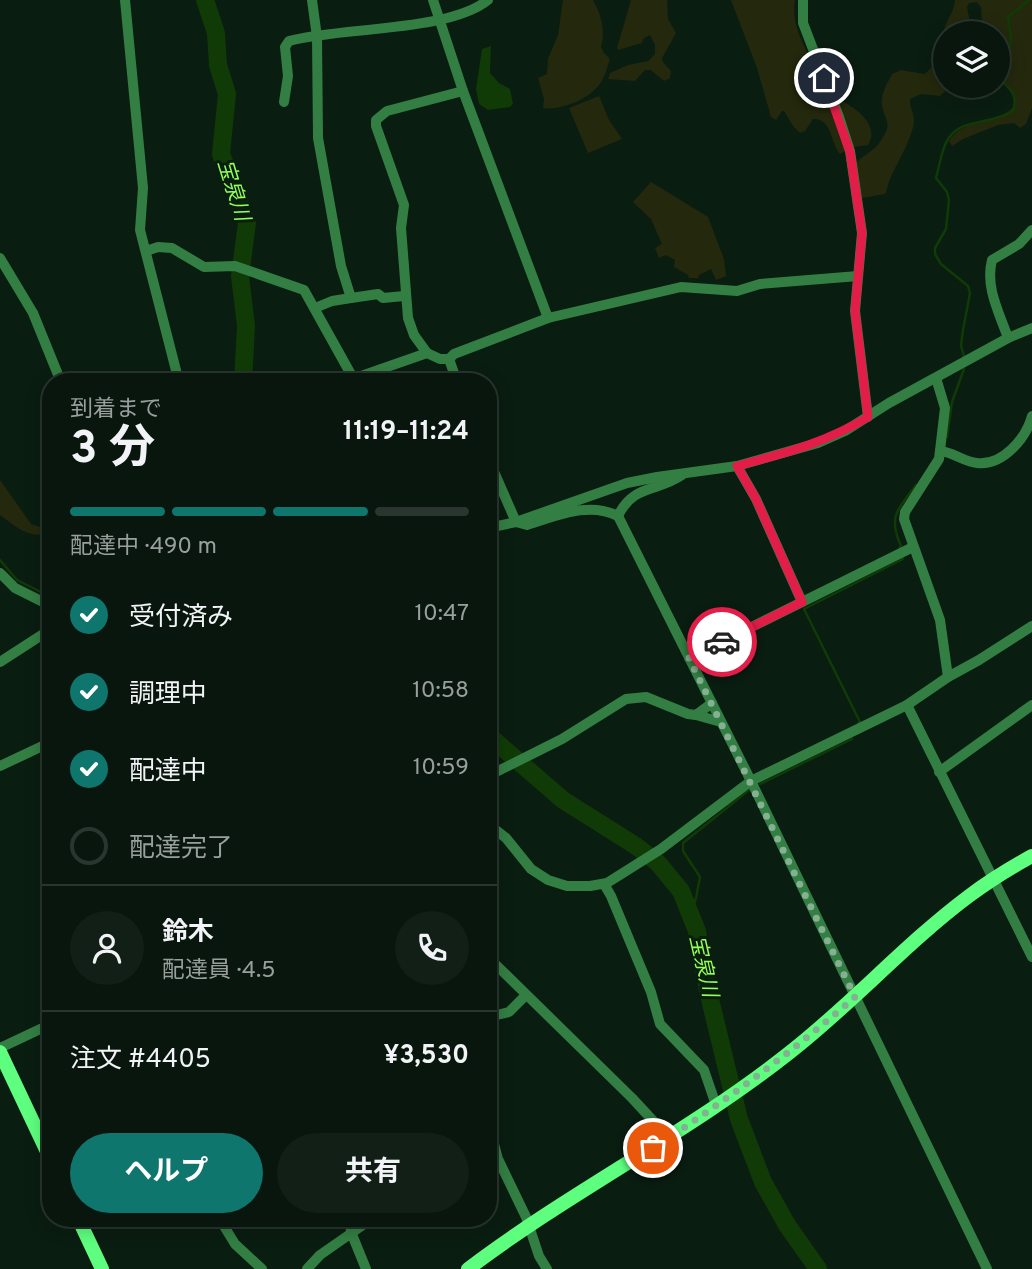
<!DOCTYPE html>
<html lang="ja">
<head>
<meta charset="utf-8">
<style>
	body { margin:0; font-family:Overpass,"Noto Sans JP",sans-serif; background:#111f16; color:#f1f3f6; height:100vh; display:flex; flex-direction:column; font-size:26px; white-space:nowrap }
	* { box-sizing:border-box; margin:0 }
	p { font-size:23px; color:#989f9d }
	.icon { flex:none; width:38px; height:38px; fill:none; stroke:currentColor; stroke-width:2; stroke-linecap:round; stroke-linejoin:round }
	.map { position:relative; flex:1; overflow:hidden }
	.sheet { position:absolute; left:42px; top:373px; width:455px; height:854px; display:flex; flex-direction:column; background:#08160d; border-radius:28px; box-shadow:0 4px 18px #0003,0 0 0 2px #29352e }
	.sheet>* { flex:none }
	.tools { position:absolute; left:933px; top:21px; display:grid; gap:14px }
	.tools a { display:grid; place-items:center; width:77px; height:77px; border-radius:50%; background:#08160d; box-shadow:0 4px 18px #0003,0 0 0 2px #29352e; font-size:35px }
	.pin { position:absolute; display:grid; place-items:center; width:60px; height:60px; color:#fff; margin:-30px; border:4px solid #fff; border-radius:50%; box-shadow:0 2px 7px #0007 }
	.courier { position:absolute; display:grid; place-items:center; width:70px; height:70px; margin:-35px; border:5px solid #e11d48; border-radius:50%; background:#fff; color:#222; box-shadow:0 2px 9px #0007 }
	.summary em { font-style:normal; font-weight:700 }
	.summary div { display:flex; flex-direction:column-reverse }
	.summary { display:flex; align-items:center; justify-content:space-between; height:119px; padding:0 28px }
	h1 { font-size:46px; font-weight:700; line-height:52px }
	.bar { display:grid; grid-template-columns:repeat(4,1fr); gap:10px 7px; align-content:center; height:84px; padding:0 28px }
	.bar i { height:9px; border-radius:5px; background:#29352e }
	.bar .active { background:#0f766e }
	.bar p { grid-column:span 4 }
	.line { display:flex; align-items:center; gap:18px; padding:0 28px; border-top:2px solid #29352e }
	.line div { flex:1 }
	.round { display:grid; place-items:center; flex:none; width:74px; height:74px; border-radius:37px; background:#111f16 }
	ol { padding:0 28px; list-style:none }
	li { display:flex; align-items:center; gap:21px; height:77px }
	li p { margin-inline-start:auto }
	li .icon { padding:7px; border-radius:50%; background:#0f766e; color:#fff; stroke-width:4 }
	li:last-child { color:#989f9d }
	li i { width:38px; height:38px; border:4px solid #29352e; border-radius:50% }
	.button { display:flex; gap:14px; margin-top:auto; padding:14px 28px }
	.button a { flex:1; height:80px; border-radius:42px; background:#0f766e; color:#fff; font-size:28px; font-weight:700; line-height:80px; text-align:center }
	.button a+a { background:#111f16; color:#f1f3f6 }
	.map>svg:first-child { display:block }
	.green { fill:#24280d }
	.water { fill:#103b06 }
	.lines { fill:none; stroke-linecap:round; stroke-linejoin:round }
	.stream { stroke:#103b06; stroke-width:2.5 }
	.river { stroke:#103b06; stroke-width:18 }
	.street { stroke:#337f43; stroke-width:10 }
	.secondary { stroke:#5eff7f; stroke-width:14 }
	.done { stroke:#85b092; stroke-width:7; stroke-dasharray:0 12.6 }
	.route { stroke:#e11d48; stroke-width:9 }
	.labels { text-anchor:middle; stroke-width:6; stroke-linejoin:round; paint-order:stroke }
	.water-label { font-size:21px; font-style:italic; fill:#91ff55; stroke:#0a1d11 }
</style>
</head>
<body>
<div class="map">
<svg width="1032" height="1269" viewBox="0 0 1032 1269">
	<rect width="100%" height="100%" fill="#0a1d11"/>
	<g class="green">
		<path d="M563,0H593C601,14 606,31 601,47L604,53L610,59C607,68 605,77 599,85C589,99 560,111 543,108L544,99L538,78L547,74L548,59L558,35Z"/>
		<path d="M631,0H667L668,19L676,33L662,58L663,62L671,71L670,78L664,81L651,70H645L635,81L608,79L610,73L628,65L648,61L655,54V45L650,35L643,39L642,43L618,50L617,48Z"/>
		<path d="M731,0H795C789,33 817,63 825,93C843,100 883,120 868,145L853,147L840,154C830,142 832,118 813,119L805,131L800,133L793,126L784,111H782L776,120L771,117L757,68Z"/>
		<path d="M955,0H1032V108L1026,124L1020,128L1014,123L998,125L963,139L952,146L949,141C965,116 997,127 1015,105L1012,91L998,78V54L1004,49V36L1000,30H989L982,24L981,7L977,2L969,3L967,7L970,23L966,31L945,33V86H951L940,96L921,94L910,99C909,107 914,112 914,121C913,137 897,163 890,179C887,185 888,189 885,194L862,198L856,163C863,155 874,151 880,142C893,123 886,123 882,106C880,95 887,84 892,74L901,70L924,74C944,60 938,47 945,27C948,17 954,12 955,0Z"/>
		<path d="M599,96L609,120L622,139L588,153L569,108Z"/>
		<path d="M651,182L708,217L724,259L726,276L716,280L711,269L699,275L698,278H689L688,275L674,267L675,260L666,255L659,258L655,248L662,244L651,219L633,202Z"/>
		<path d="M0,480L31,524L40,527L51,523V531C32,542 15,526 0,515Z"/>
	</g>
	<path class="water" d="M491,46L490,73L499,83L510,89L513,104L510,107L488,110L479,104L476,89L482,49Z"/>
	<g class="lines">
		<g class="stream">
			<path d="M998,52L1010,47L1011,38L1008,17L1029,0"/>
			<path d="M964,357L961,345L963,330L970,293L968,286L941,264L935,254V248L946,229L949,200L947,192L936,178C939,167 941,155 945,145C957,116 990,126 1013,111C1019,95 1009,87 998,78"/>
			<path d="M947,437L952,402L964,369"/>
			<path d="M899,549L901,546C887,515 899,509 916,485"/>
			<path d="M0,560L17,580L51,597"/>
			<path d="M858,723L860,722L804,609L903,559L901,555"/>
			<path d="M760,784L852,739"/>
			<path d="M691,912L696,898L700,877L683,851V843L749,790"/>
		</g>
		<g class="river">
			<path d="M205,0L216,33L218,65L227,94L221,154L247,223L240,276L246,326L243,382"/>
			<path d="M488,735L563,800L636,846L658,863L681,891L697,931L708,991L739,1119L763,1182L787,1225L818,1269"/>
		</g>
		<g class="street">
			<path d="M125,0L143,188L140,230L179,382"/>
			<path d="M312,0L317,37L318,138L341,266L351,298L378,294L383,298L404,296"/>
			<path d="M433,0L463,91L548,318"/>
			<path d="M803,0V23L839,117L850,151L862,233L855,311L868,417"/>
			<path d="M284,102L288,76L285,47L289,41C340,27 449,32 488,0"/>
			<path d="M146,251L158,247L172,248L204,267L235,266L304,290L353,378"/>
			<path d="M0,258L33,313L61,382"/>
			<path d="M315,308L332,301L351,298"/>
			<path d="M1008,338C999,312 985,287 992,260L1019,244L1032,230"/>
			<path d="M449,359L454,354L548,318L681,287L737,291L760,284L858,276"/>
			<path d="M936,378L945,408L939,459L905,512L904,519L940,620L948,677"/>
			<path d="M344,382L427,353"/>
			<path d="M457,382L449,359H440L427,353L414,335L408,318L401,228L404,205L376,126V120L387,111L463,91"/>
			<path d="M940,451C953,452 964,462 977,463C1003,466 1026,438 1032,416"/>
			<path d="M488,458L516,522L527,525C557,516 588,501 618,516C633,484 658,492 682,475"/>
			<path d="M737,466L756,499L802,602"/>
			<path d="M618,516L751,781L987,1269"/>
			<path d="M488,528L516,522L627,483L657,477L737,466L818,443L845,431L889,403L1008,338L1032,328"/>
			<path d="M0,573L15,588L51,606"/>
			<path d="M689,658L913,547"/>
			<path d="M0,662L51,629"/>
			<path d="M907,705L1032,957"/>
			<path d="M696,715L721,722"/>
			<path d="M0,766L51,742"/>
			<path d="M939,772L1032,705"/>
			<path d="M488,776L562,739L626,699L646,697L688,714L696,715L712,703"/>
			<path d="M488,824L506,838L531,869L548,880L567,886H590L607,883L661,849L751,781L907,705L948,677L979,660L1032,626"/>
			<path d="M604,884L611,896L651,992L660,1024L704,1070L716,1105"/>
			<path d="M488,957L632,1098L669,1138"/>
			<path d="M488,1017L509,1012L526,995"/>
			<path d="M0,1048L51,1024"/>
			<path d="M488,1122L498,1159L526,1217L539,1256L547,1269"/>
			<path d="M219,1218L235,1244L262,1269"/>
			<path d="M350,1218L351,1232L366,1269"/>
			<path d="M307,1269L320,1255L363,1225L367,1218"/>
		</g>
		<g class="secondary">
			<path d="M0,1052L51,1160"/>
			<path d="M78,1218L102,1269"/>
			<path d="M468,1269C571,1191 688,1133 789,1053C852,1004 906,943 969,896C989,881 1010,868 1032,856"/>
		</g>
	</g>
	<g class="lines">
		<path class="done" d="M653,1148C724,1102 791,1053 855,997L689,658L722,642"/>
		<path class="route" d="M722,642L802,602L756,499L737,466C785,453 825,443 868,417L855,311L862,233L850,152L824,78"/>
	</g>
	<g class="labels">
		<g class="water-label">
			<text transform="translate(234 190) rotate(73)" y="7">宝泉川</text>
			<text transform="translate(704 966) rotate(77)" y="7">宝泉川</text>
		</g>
	</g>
</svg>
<div class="tools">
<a><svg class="icon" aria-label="layers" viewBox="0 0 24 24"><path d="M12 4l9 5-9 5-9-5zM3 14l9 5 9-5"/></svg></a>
</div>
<div class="pin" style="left:653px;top:1148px;background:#ea580c"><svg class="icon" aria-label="bag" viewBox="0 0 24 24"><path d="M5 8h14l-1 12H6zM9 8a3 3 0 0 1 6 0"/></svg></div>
<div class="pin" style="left:824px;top:78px;background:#1f2937"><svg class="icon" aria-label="home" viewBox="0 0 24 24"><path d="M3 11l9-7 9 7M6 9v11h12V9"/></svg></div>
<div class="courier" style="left:722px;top:642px"><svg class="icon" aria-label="car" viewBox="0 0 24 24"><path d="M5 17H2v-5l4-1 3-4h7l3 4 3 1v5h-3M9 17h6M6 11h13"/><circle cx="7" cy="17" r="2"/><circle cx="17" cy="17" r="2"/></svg></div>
<section class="sheet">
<div class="summary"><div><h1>3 分</h1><p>到着まで</p></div><em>11:19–11:24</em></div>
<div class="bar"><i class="active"></i><i class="active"></i><i class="active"></i><i></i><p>配達中 · 490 m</p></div>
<ol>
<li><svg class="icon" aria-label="check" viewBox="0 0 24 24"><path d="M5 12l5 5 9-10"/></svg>受付済み<p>10:47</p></li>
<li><svg class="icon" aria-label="check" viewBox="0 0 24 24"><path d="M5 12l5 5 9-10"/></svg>調理中<p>10:58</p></li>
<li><svg class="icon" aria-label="check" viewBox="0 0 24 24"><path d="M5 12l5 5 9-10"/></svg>配達中<p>10:59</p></li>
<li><i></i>配達完了</li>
</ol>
<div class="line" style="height:126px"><a class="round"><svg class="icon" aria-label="person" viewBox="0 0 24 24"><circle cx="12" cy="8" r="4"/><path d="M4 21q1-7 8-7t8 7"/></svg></a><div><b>鈴木</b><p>配達員 · 4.5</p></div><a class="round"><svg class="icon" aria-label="phone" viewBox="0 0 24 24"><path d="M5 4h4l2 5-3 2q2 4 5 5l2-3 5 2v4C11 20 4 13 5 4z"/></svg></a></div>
<div class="line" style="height:91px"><div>注文 #4405</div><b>¥3,530</b></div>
<div class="button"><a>ヘルプ</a><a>共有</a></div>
</section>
</div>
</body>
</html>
